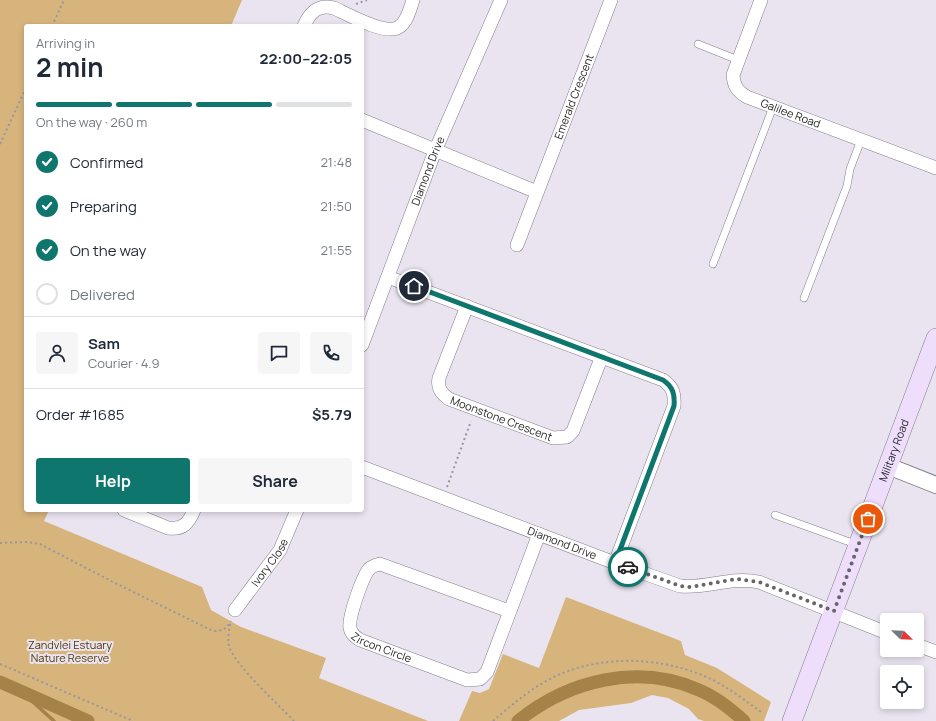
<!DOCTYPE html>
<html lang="en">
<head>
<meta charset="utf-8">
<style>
	body { margin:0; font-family:Manrope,sans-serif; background:#f6f6f7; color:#1f2937; height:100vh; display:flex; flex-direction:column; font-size:15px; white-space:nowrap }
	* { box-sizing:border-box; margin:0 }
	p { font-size:13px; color:#747a83 }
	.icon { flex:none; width:22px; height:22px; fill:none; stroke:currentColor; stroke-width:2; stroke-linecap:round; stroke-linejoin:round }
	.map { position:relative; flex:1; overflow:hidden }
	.sheet { position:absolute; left:24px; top:24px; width:340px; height:488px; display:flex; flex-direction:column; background:#fff; border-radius:4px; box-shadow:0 2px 6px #0003 }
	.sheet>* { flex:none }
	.needle { width:26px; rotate:113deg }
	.fabs { position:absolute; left:880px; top:613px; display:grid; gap:8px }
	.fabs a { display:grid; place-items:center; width:44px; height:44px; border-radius:4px; background:#fff; box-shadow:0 2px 6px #0003; font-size:20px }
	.pin { position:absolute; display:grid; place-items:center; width:34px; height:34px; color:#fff; margin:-17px; border:2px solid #fff; border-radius:50%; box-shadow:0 1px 4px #0007 }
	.courier { position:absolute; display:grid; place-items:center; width:40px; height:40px; margin:-20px; border:3px solid #0f766e; border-radius:50%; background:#fff; color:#222; box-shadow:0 1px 5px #0007 }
	.headline em { font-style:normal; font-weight:700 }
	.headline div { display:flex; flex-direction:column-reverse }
	.headline { display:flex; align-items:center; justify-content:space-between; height:68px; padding:0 12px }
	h1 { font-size:26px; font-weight:700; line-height:30px }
	.bar { display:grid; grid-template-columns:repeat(4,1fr); gap:6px 4px; align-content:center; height:48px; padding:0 12px }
	.bar i { height:5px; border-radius:3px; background:#e0e1e3 }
	.bar .current { background:#0f766e }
	.bar p { grid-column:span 4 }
	.line { display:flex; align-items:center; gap:10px; padding:0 12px; border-top:1px solid #e0e1e3 }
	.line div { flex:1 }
	.round { display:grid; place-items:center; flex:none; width:42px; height:42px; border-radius:4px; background:#f6f6f7 }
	ol { padding:0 12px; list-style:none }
	li { display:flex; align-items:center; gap:12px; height:44px }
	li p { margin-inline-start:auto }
	li .icon { padding:4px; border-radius:50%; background:#0f766e; color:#fff; stroke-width:4 }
	li:last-child { color:#747a83 }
	li i { width:22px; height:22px; border:2px solid #e0e1e3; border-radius:50% }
	.action { display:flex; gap:8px; margin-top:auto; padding:8px 12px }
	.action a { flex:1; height:46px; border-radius:4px; background:#0f766e; color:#fff; font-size:16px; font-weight:700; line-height:46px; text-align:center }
	.action a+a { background:#f6f6f7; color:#1f2937 }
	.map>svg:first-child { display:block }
	.green { fill:#d6b47c }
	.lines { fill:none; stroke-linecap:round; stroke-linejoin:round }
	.stream { stroke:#a58248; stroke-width:3.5 }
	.canal { stroke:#a58248; stroke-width:13 }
	.service-casing { stroke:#857f8a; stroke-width:8 }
	.minor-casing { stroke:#857f8a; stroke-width:14 }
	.tertiary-casing { stroke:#857f8a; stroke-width:18 }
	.secondary-casing { stroke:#857f8a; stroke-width:20 }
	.path { stroke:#9a969f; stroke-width:2; stroke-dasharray:2 3; stroke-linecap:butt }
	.service { stroke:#fff; stroke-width:7 }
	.minor { stroke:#fff; stroke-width:13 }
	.tertiary { stroke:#fff; stroke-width:16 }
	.secondary { stroke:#eedefb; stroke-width:19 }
	.done { stroke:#67646b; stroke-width:4; stroke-dasharray:0 7.2 }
	.route { stroke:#0f766e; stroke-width:5 }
	.labels { text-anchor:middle; stroke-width:4; stroke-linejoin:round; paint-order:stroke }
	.street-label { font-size:11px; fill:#211f23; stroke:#eae4f0 }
	.park-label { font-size:11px; fill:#513907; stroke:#eae4f0 }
</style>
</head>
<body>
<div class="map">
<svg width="936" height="721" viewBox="0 0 936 721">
	<rect width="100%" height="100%" fill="#eae4f0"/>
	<g class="green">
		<path d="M0,0H242L231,26H26V510H49L44,521L202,587L211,610L241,627L326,658L319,678L428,721H0Z"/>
		<path d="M566,597L681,641L685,655L717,668L771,702L764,721H704L698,719L689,709L668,698L652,695L631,703L579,710L559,721H459L472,691L480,693L489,689L503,654L539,668Z"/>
	</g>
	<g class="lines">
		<path class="stream" d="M22,692L54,721"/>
		<g class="canal">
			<path d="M0,682L88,721"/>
			<path d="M518,721C569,680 638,663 699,690C716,697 731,709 744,721"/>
		</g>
		<defs>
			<g id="service">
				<path d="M698,44L738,60"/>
				<path d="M713,264L773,107"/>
				<path d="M804,298L847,186L850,169L861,140"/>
				<path d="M775,515L858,545"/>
			</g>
			<g id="minor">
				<path id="s1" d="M761,0L733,75C734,86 737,91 747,97L936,168"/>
				<path d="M304,26C310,12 318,4 334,8C347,14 386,36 399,27C407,22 410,9 413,0"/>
				<path d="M362,120L537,192"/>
				<path id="s2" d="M517,245L611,0"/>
				<path d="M388,277L663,380C673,387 675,394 674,406L615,563"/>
				<path id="s3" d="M467,306L439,378C437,388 441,393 449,399L553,438L567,437L573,431L602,356"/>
				<path id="s4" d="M362,345L435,151L501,0"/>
				<path id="s5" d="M362,467L615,563L680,586C708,589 730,576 759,582L887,633"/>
				<path d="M124,510L168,528C183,530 189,523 194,510"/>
				<path id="s6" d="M235,610L280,550L297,510"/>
				<path id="s7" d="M509,611L380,564C376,565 372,566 369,569C362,578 348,618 350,628C351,634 355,637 360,640L467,680L480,679L487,672L539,534"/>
				<path d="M917,645L936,652"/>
			</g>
			<path id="tertiary" d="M888,466L936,485"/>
			<g id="secondary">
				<path id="s8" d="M792,721L936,338"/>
			</g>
		</defs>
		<use href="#service" class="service-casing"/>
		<use href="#minor" class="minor-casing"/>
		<use href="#tertiary" class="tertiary-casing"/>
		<use href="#secondary" class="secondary-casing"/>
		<g class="path">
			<path d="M356,4L367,0"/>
			<path d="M52,26L64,0"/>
			<path d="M0,144L26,88"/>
			<path d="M447,487L471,421"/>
			<path d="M0,543L26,542L40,544L113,582L213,631C223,631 226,629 231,621"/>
			<path d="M230,624C229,631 227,641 230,649C240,670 277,703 294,721"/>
			<path d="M0,664L133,721"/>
			<path d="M493,721C514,703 537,683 563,673C610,654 668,658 713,680C730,689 746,701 761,712"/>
		</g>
		<use href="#service" class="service"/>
		<use href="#minor" class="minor"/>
		<use href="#tertiary" class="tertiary"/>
		<use href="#secondary" class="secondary"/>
	</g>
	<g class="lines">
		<path class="done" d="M628,567L680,586L690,587L737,579L759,582L834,611L868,519"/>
		<path class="route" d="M414,286L663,380C673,387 675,394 674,406L615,563L628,567"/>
	</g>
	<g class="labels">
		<g class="street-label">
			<text dy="4" stroke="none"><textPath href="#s2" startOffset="159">Emerald Crescent</textPath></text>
			<text dy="4" stroke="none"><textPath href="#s1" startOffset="154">Galilee Road</textPath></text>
			<text dy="4" stroke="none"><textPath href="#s4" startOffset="186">Diamond Drive</textPath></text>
			<text dy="4" stroke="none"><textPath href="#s3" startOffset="158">Moonstone Crescent</textPath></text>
			<text dy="4" stroke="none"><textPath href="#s8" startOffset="289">Military Road</textPath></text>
			<text dy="4" stroke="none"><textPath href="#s5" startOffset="214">Diamond Drive</textPath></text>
			<text dy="4" stroke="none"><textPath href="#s6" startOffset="59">Ivory Close</textPath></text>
			<text dy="4" stroke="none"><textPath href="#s7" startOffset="251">Zircon Circle</textPath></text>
		</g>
		<g class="park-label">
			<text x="70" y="649">Zandvlei Estuary<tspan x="70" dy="13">Nature Reserve</tspan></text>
		</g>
	</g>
</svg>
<div class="fabs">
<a><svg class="needle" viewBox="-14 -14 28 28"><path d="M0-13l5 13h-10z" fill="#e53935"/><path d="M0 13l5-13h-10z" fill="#747a83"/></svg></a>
<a><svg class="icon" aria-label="locate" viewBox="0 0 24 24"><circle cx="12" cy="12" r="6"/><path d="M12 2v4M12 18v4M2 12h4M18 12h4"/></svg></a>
</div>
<div class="pin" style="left:868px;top:519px;background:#ea580c"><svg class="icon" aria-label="bag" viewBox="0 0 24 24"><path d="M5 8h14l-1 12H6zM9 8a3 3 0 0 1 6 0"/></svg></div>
<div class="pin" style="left:414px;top:286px;background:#1f2937"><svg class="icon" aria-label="home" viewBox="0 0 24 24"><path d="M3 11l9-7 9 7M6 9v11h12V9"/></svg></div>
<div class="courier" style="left:628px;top:567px"><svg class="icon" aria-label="car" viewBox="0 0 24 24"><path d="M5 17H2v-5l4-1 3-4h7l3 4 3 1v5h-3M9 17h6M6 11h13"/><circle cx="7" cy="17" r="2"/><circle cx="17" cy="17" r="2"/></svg></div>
<section class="sheet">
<div class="headline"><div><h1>2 min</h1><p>Arriving in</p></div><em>22:00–22:05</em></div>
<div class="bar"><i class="current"></i><i class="current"></i><i class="current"></i><i></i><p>On the way · 260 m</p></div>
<ol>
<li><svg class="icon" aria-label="check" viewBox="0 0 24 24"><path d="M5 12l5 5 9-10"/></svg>Confirmed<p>21:48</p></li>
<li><svg class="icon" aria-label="check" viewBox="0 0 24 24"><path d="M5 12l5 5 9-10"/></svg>Preparing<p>21:50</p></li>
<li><svg class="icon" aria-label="check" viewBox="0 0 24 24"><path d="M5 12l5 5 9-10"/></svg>On the way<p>21:55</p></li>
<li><i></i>Delivered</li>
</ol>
<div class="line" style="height:72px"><a class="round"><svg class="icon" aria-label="person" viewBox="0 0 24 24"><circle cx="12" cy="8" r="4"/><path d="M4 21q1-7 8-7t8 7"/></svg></a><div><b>Sam</b><p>Courier · 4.9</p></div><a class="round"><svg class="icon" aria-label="chat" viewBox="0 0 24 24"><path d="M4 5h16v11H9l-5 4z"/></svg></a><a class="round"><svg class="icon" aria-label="phone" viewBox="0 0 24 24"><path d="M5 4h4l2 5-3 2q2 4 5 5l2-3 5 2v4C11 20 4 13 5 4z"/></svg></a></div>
<div class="line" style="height:52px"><div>Order #1685</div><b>$5.79</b></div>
<div class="action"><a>Help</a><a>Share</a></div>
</section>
</div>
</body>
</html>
